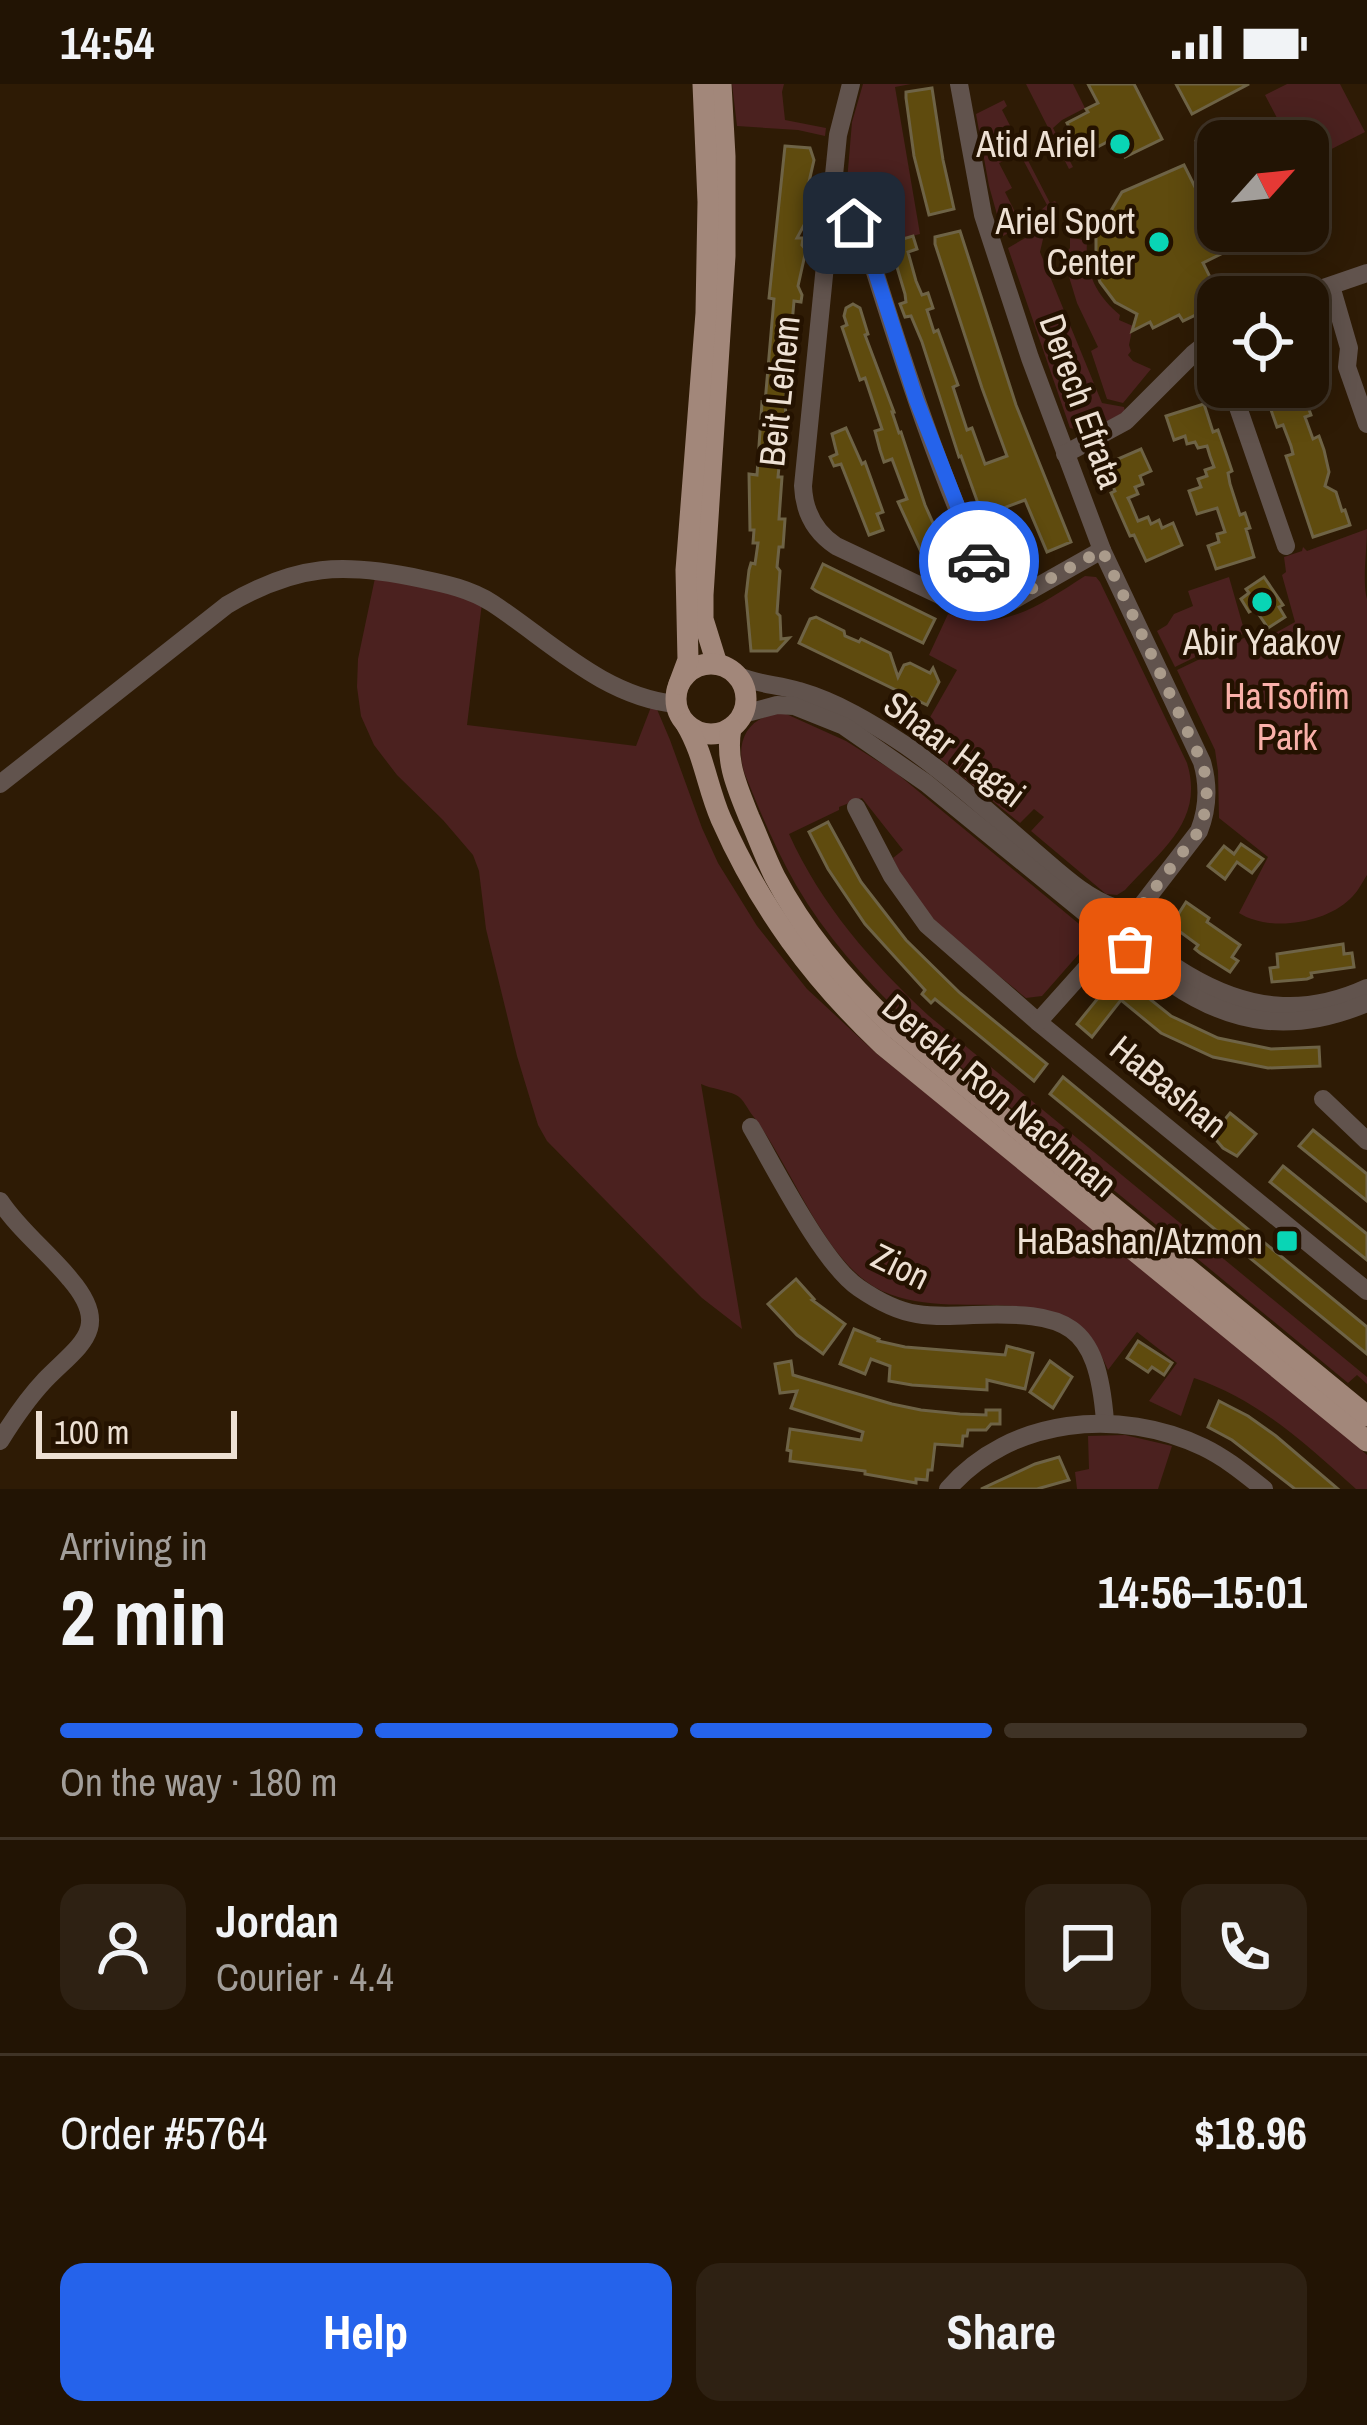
<!DOCTYPE html>
<html lang="en">
<head>
<meta charset="utf-8">
<style>
	body { margin:0; font-family:"Archivo Narrow",sans-serif; background:#2e2113; color:#f1f3f6; height:100vh; display:flex; flex-direction:column; font-size:45px; white-space:nowrap }
	* { box-sizing:border-box; margin:0 }
	p { font-size:39px; color:#a29e9a }
	.icon { flex:none; width:66px; height:66px; fill:none; stroke:currentColor; stroke-width:2; stroke-linecap:round; stroke-linejoin:round }
	.map { position:relative; height:1405px; overflow:hidden }
	.drawer { display:flex; flex-direction:column; background:#221404; flex:1 }
	.drawer>* { flex:none }
	.needle { width:78px; rotate:63deg }
	.buttons { position:absolute; left:1197px; top:36px; display:grid; gap:24px }
	.buttons a { display:grid; place-items:center; width:132px; height:132px; border-radius:24px; background:#221404; box-shadow:0 6px 30px #0003,0 0 0 3px #3f3326; font-size:60px }
	.scale { position:absolute; left:36px; bottom:30px; width:201px; box-sizing:border-box; padding-left:12px; border:6px solid #ede0d3; border-top:0; font-size:33px; line-height:42px; white-space:nowrap; color:#ede0d3; -webkit-text-stroke:9px #241200; paint-order:stroke }
	.pin { position:absolute; display:grid; place-items:center; width:102px; height:102px; color:#fff; margin:-51px; border-radius:24px; box-shadow:0 6px 18px #0006 }
	.courier { position:absolute; display:grid; place-items:center; width:120px; height:120px; margin:-60px; border:9px solid #2563eb; border-radius:50%; background:#fff; color:#222; box-shadow:0 3px 15px #0007 }
	.headline em { font-style:normal; font-weight:800 }
	.headline div { display:flex; flex-direction:column-reverse }
	.headline { display:flex; align-items:center; justify-content:space-between; height:204px; padding:0 60px }
	h1 { font-size:78px; font-weight:800; line-height:90px }
	.bar { display:grid; grid-template-columns:repeat(4,1fr); gap:18px 12px; align-content:center; height:144px; padding:0 60px }
	.bar i { height:15px; border-radius:9px; background:#3f3326 }
	.bar .active { background:#2563eb }
	.bar p { grid-column:span 4 }
	.line { display:flex; align-items:center; gap:30px; padding:0 60px; border-top:3px solid #3f3326 }
	.line div { flex:1 }
	.round { display:grid; place-items:center; flex:none; width:126px; height:126px; border-radius:24px; background:#2e2113 }
	.cta { display:flex; gap:24px; margin-top:auto; padding:24px 60px }
	.cta a { flex:1; height:138px; border-radius:24px; background:#2563eb; color:#fff; font-size:48px; font-weight:800; line-height:138px; text-align:center }
	.cta a+a { background:#2e2113; color:#f1f3f6 }
	.status { display:flex; justify-content:space-between; align-items:center; height:84px; padding:0 60px; background:#221404; direction:ltr }
	.status svg { height:33px; fill:currentColor }
	.map>svg:first-child { display:block }
	.green { fill:#4b211f }
	.building { fill:#5f4b0e; stroke:#6e6346; stroke-width:3 }
	.lines { fill:none; stroke-linecap:round; stroke-linejoin:round }
	.minor { stroke:#61534d; stroke-width:18 }
	.major { stroke:#a2877a; stroke-width:21 }
	.done { stroke:#aa9b8b; stroke-width:12; stroke-dasharray:0 21.6 }
	.route { stroke:#2563eb; stroke-width:15 }
	.poi-dot { fill:#09d5b5; stroke:#241200; stroke-width:4.5 }
	.labels { text-anchor:middle; stroke-width:9; stroke-linejoin:round; paint-order:stroke }
	.poi-label { font-size:36px; fill:#ede0d3; stroke:#241200; text-anchor:end }
	.street-label { font-size:36px; fill:#ede0d3; stroke:#241200 }
	.park-label { font-size:36px; fill:#f9b0a9; stroke:#241200 }
</style>
</head>
<body>
<div class="status"><b>14:54</b><svg viewBox="0 0 49 12"><path d="M0 12V9h3v3zM5 12V6h3v6zM10 12V3h3v9zM15 12V0h3v12zM26 1h20v11H26zM47 4h2v5h-2z"/></svg></div>
<div class="map">
<svg width="1367" height="1405" viewBox="0 0 1367 1405">
	<rect width="100%" height="100%" fill="#2e1b05"/>
	<g class="green">
		<path d="M732,0H784L782,8L785,36L826,44L825,52L798,46L737,42Z"/>
		<path d="M863,0H911L895,3L920,150L877,161L873,152L845,121L852,38Z"/>
		<path d="M1026,0H1073L1085,24L1062,36L1053,44L1073,83L1069,85Z"/>
		<path d="M1287,0H1340L1365,48L1308,77V57H1289L1265,11Z"/>
		<path d="M1004,16L1007,22L1002,26L1050,119L1055,117L1058,121L1043,129L1041,126L1047,121L1020,70L999,79L1012,104L1005,108L1019,136L1028,132L1030,137L1003,152L989,102L976,30Z"/>
		<path d="M1039,146L1043,155L1040,168L1102,319L1124,323L1125,328L1086,348L1070,344L1008,164Z"/>
		<path d="M1070,153L1087,157C1085,189 1096,211 1120,231L1119,236L1133,242L1129,261L1131,267L1128,271L1133,277L1151,285L1123,319L1107,315L1091,267L1098,263L1077,219L1063,173L1070,164Z"/>
		<path d="M1367,445C1367,467 1362,498 1367,515V791C1362,799 1357,809 1350,815C1324,840 1269,848 1239,829L1268,773L1219,734L1218,687L1215,666L1177,586L1248,552L1252,562L1295,538L1282,491L1286,488L1284,473L1302,467L1303,463L1307,467Z"/>
		<path d="M1085,492L1096,493L1100,498L1187,679C1205,737 1160,767 1125,806L1117,811L1106,810L1031,747L1044,733L1034,725L1020,739L917,656L957,586L929,571L948,530C1002,550 1041,520 1085,492Z"/>
		<path d="M1229,493L1245,549L1175,583L1157,547L1167,541L1174,530L1193,522L1188,507Z"/>
		<path d="M375,494L443,503L482,519L467,641L636,662L651,623H656L670,656L702,744L718,779L757,842L807,905L876,969L1314,1323L1367,1371V1405H1356C1306,1360 1259,1316 1194,1294L1181,1332L1149,1317L1177,1279L1137,1248L1108,1286C1068,1184 961,1243 882,1207C825,1181 791,1080 753,1032C747,1025 744,1015 736,1011C726,1006 712,1005 701,1000L742,1245L702,1214L673,1185L547,1057L538,1041L517,972L486,845L479,787L473,771L443,736L397,691L374,661L361,632L357,603L358,575Z"/>
		<path d="M784,629L846,657L895,688L1084,844L1088,853L1085,863L1042,912L1026,914C978,873 917,835 893,774L903,766L862,714L839,723V726L789,750C821,821 872,879 929,932L1367,1293V1300L1357,1291L1348,1299C1262,1228 1175,1156 1088,1085C984,1000 865,919 796,801C776,766 761,730 746,693C733,660 746,631 784,629Z"/>
		<path d="M1125,1351L1172,1362L1158,1405H1077L1075,1388L1089,1385L1088,1352Z"/>
	</g>
	<g class="building">
		<path d="M1088,0H1134L1162,55L1125,73L1115,54L1078,73L1072,60L1076,58L1067,39L1088,28L1086,25L1098,19Z"/>
		<path d="M1176,0H1249L1192,30Z"/>
		<path d="M932,4L943,76L954,125L929,131L914,72L906,14V8Z"/>
		<path d="M1229,40L1232,46L1241,47L1263,57H1218V101L1196,57Z"/>
		<path d="M785,62L810,64L814,76L806,111L810,121L809,132L797,154H803L802,161L806,166L798,202L802,211L801,218L794,217L785,319L786,332H784L778,393H782L779,435H785L783,463H779L777,483L780,487L777,529L780,532L781,555L789,554L777,567H751L746,512L749,486L751,479L755,480L758,459H753L754,446H750L749,390L757,391L762,318L765,319L774,215L769,214Z"/>
		<path d="M1184,81L1227,167L1203,179L1218,209V220L1183,237L1179,231L1153,244L1150,238L1132,247L1137,230L1115,218L1100,198L1096,186V152L1122,108Z"/>
		<path d="M960,147L1016,321L1071,458L1047,468L1025,416L1006,423L1008,428L1005,429L1023,472H1025L1030,483L1010,494L991,449L989,450L961,372L959,373L922,258L911,232L905,233L900,220L906,218L905,210L894,173L889,174L885,160L913,152L917,165L908,168L916,197L922,211L928,209L933,224L927,226L934,248L938,246L958,301L953,303L967,346L972,344L985,380L1007,372L982,304L935,160V153Z"/>
		<path d="M853,220L860,224L868,250L865,251L894,328H892L899,349L901,348L925,421L945,466L947,476L933,482L928,483L898,418L907,415L892,375L884,378L880,366L875,347L882,345L865,294L860,296L842,243L847,241L844,232L846,224Z"/>
		<path d="M1301,303L1311,331L1305,333L1313,355L1319,352L1324,366L1329,388L1325,402L1336,408L1342,427L1345,426L1350,441L1313,453L1286,372L1293,370L1291,362L1283,341L1277,343L1265,309L1278,305L1280,310Z"/>
		<path d="M1204,320L1213,348L1218,346L1227,372L1232,387L1228,389L1230,400L1240,431L1245,429L1250,444L1246,445L1254,473L1216,485L1208,462L1219,458L1217,450L1225,448L1217,424L1197,430L1189,407L1201,403L1198,395L1207,392L1205,386L1214,383L1210,372L1207,362L1198,364L1195,358L1187,360L1185,352L1174,356L1166,332Z"/>
		<path d="M846,344L862,380L865,378L883,428L877,430L883,446L869,451L841,380L834,382L830,373L837,370L832,350Z"/>
		<path d="M1141,365L1151,387L1140,392L1143,400L1135,403L1138,410L1128,414L1130,418L1138,437L1148,433L1151,440L1159,436L1162,444L1173,439L1182,461L1146,477L1134,451L1130,452L1111,409L1115,407L1104,381Z"/>
		<path d="M823,480L935,535L923,559L816,507L812,504Z"/>
		<path d="M1264,493L1283,521L1279,523L1285,533L1268,544L1255,525L1249,528L1241,515L1249,509L1246,505Z"/>
		<path d="M816,533L844,547L845,552L859,558L861,555L890,569L898,593L904,581L910,579L930,589L933,584L939,598L927,621L799,559L810,535Z"/>
		<path d="M828,738L861,798L906,856L960,909L1047,980L1034,997L935,915L931,919L922,910L925,906L865,840L828,785L809,748Z"/>
		<path d="M1241,760L1263,775L1252,789L1237,778L1225,795L1208,782L1224,762L1234,770Z"/>
		<path d="M1186,818L1209,834L1207,838L1240,861L1232,873L1238,877L1230,888L1200,869L1195,865L1198,861L1164,836L1172,825L1179,829Z"/>
		<path d="M1343,860L1344,870L1352,869L1354,883L1311,889L1312,893L1307,895L1272,898L1270,884L1278,883L1277,870Z"/>
		<path d="M1126,896L1171,932L1218,954L1271,965L1319,963L1320,982L1268,984L1213,973L1161,949L1121,916L1092,953L1077,940L1107,903L1115,909Z"/>
		<path d="M1063,993L1367,1243V1270L1050,1010Z"/>
		<path d="M1230,1029L1256,1050L1237,1072L1223,1064L1212,1051Z"/>
		<path d="M1313,1046L1367,1090V1117L1299,1062Z"/>
		<path d="M1283,1082L1367,1150V1176L1270,1098Z"/>
		<path d="M796,1195L814,1215L812,1216L845,1240L823,1270L797,1251L768,1220Z"/>
		<path d="M854,1245L879,1255L878,1257L905,1263L1005,1271L1007,1262L1033,1269L1025,1305L987,1296V1306L912,1301L889,1297L890,1282L871,1275L865,1290L840,1280Z"/>
		<path d="M1138,1257L1172,1279L1164,1291L1152,1283L1148,1288L1127,1274Z"/>
		<path d="M791,1277L793,1291L892,1320L921,1326L960,1330L986,1331V1326H1000V1340H991L986,1346H968L967,1352H963L962,1362L935,1360L932,1386H928L927,1396L916,1395V1399L865,1390V1387L790,1377L791,1367L787,1366L790,1345L861,1356L863,1348L791,1324L797,1307L780,1309L775,1280Z"/>
		<path d="M1050,1277L1072,1293L1053,1324L1030,1308Z"/>
		<path d="M1219,1317L1248,1332L1276,1352L1338,1405H1295L1232,1356L1208,1343Z"/>
		<path d="M1059,1373L1069,1396L1037,1405H981L1035,1380Z"/>
	</g>
	<g class="lines">
		<g class="minor">
			<path d="M851,0L838,51L803,402C804,427 815,448 836,462L944,513L972,523L986,524L1010,518L1102,466"/>
			<path d="M959,0L983,131L1030,274L1102,466L1202,678C1209,702 1208,724 1199,747L1135,830"/>
			<path d="M830,129L854,139L862,146C901,273 942,402 1000,522"/>
			<path d="M1331,202L1349,264L1347,283L1367,340"/>
			<path d="M1297,213L1367,189"/>
			<path d="M1231,303L1286,462"/>
			<path d="M1065,370L1126,337L1193,270L1218,250"/>
			<path d="M737,591C757,601 778,600 799,607C837,618 872,639 905,661C951,693 992,731 1034,767C1059,788 1085,814 1116,824"/>
			<path d="M743,630L777,621L794,622L844,642L926,699L1089,832L1099,847"/>
			<path d="M0,700L227,521C296,480 344,478 422,495C446,500 470,505 492,519C550,557 604,613 676,620"/>
			<path d="M856,723L892,792L927,841L1038,938L1367,1207"/>
			<path d="M1142,846C1150,867 1169,880 1188,891C1247,926 1304,933 1367,904"/>
			<path d="M1124,867C1143,874 1155,887 1171,899C1235,943 1296,949 1367,919"/>
			<path d="M1038,938L1106,862"/>
			<path d="M1323,1015L1367,1057"/>
			<path d="M751,1043C775,1084 823,1180 859,1204C875,1215 897,1227 917,1230C935,1233 954,1232 973,1231C1067,1228 1097,1237 1105,1337"/>
			<path d="M0,1117C19,1146 48,1168 70,1195C113,1245 79,1261 45,1296C28,1314 13,1336 0,1357"/>
			<path d="M948,1405C1010,1333 1120,1323 1203,1363C1226,1374 1245,1390 1264,1405"/>
		</g>
		<g class="major">
			<path d="M717,580L703,535V511L725,172V72L721,0"/>
			<circle cx="711" cy="615" r="35"/>
			<path d="M679,600L688,576L686,486L706,229L708,118L703,0"/>
			<path d="M686,640C704,670 707,703 721,735C760,823 813,895 883,961L1367,1357"/>
			<path d="M731,644C725,677 737,703 749,733C758,753 765,773 775,793C805,850 849,901 896,945L1367,1332"/>
		</g>
	</g>
	<g class="lines">
		<path class="done" d="M979,477L1000,522L1102,466L1202,678C1209,702 1208,724 1199,747L1135,830L1142,847L1136,860L1130,865"/>
		<path class="route" d="M854,139L862,146L916,315L979,477"/>
	</g>
	<g class="poi-dot">
		<circle cx="1120" cy="60" r="12"/>
		<circle cx="1159" cy="158" r="12"/>
		<circle cx="1262" cy="518" r="12"/>
		<rect x="1275" y="1145" width="24" height="24" rx="6"/>
	</g>
	<g class="labels">
		<g class="poi-label">
			<text x="1096" y="73">Atid Ariel</text>
			<text x="1135" y="150">Ariel Sport<tspan x="1135" dy="41">Center</tspan></text>
			<text x="1262" y="571" text-anchor="middle">Abir Yaakov</text>
			<text x="1263" y="1170">HaBashan/Atzmon</text>
		</g>
		<g class="street-label">
			<text transform="translate(779 307) rotate(-84)" y="13">Beit Lehem</text>
			<text transform="translate(1082 317) rotate(70)" y="13">Derech Efrata</text>
			<text transform="translate(955 665) rotate(37)" y="13">Shaar Hagai</text>
			<text transform="translate(1169 1002) rotate(39)" y="13">HaBashan</text>
			<text transform="translate(1000 1011) rotate(40)" y="13">Derekh Ron Nachman</text>
			<text transform="translate(901 1182) rotate(26)" y="13">Zion</text>
		</g>
		<g class="park-label">
			<text x="1287" y="625">HaTsofim<tspan x="1287" dy="41">Park</tspan></text>
		</g>
	</g>
</svg>
<div class="buttons">
<a><svg class="needle" viewBox="-14 -14 28 28"><path d="M0-13l5 13h-10z" fill="#e53935"/><path d="M0 13l5-13h-10z" fill="#a29e9a"/></svg></a>
<a><svg class="icon" aria-label="locate" viewBox="0 0 24 24"><circle cx="12" cy="12" r="6"/><path d="M12 2v4M12 18v4M2 12h4M18 12h4"/></svg></a>
</div>
<div class="scale">100 m</div>
<div class="pin" style="left:1130px;top:865px;background:#ea580c"><svg class="icon" aria-label="bag" viewBox="0 0 24 24"><path d="M5 8h14l-1 12H6zM9 8a3 3 0 0 1 6 0"/></svg></div>
<div class="pin" style="left:854px;top:139px;background:#1f2937"><svg class="icon" aria-label="home" viewBox="0 0 24 24"><path d="M3 11l9-7 9 7M6 9v11h12V9"/></svg></div>
<div class="courier" style="left:979px;top:477px"><svg class="icon" aria-label="car" viewBox="0 0 24 24"><path d="M5 17H2v-5l4-1 3-4h7l3 4 3 1v5h-3M9 17h6M6 11h13"/><circle cx="7" cy="17" r="2"/><circle cx="17" cy="17" r="2"/></svg></div>
</div>
<section class="drawer">
<div class="headline"><div><h1>2 min</h1><p>Arriving in</p></div><em>14:56–15:01</em></div>
<div class="bar"><i class="active"></i><i class="active"></i><i class="active"></i><i></i><p>On the way · 180 m</p></div>
<div class="line" style="height:216px"><a class="round"><svg class="icon" aria-label="person" viewBox="0 0 24 24"><circle cx="12" cy="8" r="4"/><path d="M4 21q1-7 8-7t8 7"/></svg></a><div><b>Jordan</b><p>Courier · 4.4</p></div><a class="round"><svg class="icon" aria-label="chat" viewBox="0 0 24 24"><path d="M4 5h16v11H9l-5 4z"/></svg></a><a class="round"><svg class="icon" aria-label="phone" viewBox="0 0 24 24"><path d="M5 4h4l2 5-3 2q2 4 5 5l2-3 5 2v4C11 20 4 13 5 4z"/></svg></a></div>
<div class="line" style="height:156px"><div>Order #5764</div><b>$18.96</b></div>
<div class="cta"><a>Help</a><a>Share</a></div>
</section>
</body>
</html>
